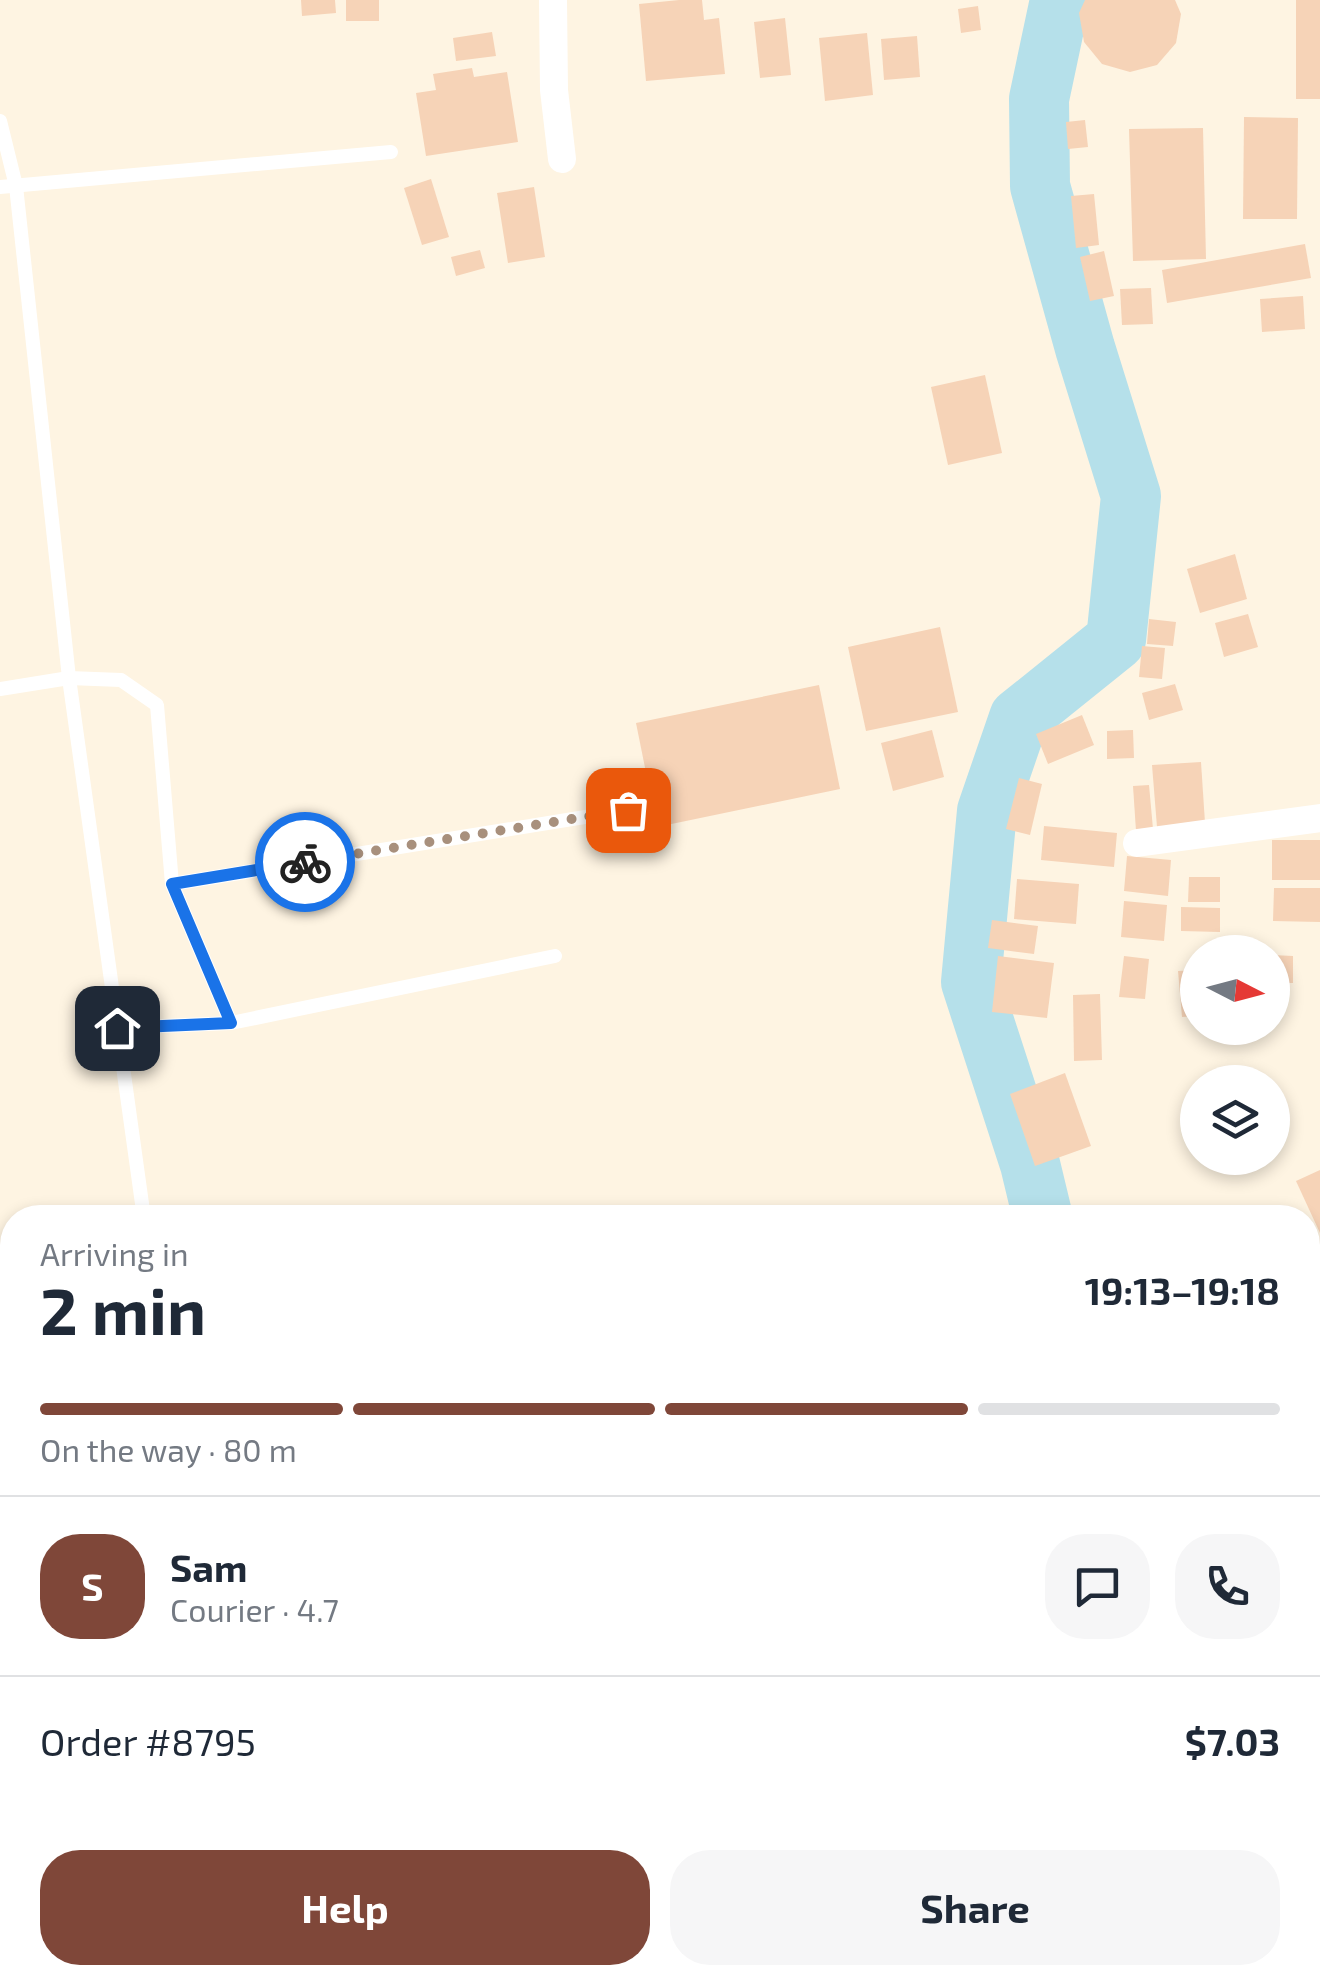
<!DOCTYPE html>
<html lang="en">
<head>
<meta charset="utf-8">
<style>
	body { margin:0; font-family:"Exo 2",sans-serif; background:#f6f6f7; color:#1f2937; height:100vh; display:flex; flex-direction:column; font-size:38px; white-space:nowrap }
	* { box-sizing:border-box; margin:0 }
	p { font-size:32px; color:#747a83 }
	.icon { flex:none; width:55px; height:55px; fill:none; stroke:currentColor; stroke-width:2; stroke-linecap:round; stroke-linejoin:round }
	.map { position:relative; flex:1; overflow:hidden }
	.drawer { position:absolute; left:0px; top:1205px; width:1320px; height:780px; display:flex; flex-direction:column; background:#fff; border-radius:40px 40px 0 0; box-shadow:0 5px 15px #0003 }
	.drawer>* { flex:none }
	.needle { width:65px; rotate:96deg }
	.controls { position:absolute; left:1180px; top:935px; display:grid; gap:20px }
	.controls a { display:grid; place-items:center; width:110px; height:110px; border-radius:50%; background:#fff; box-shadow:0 5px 15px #0003; font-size:50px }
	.pin { position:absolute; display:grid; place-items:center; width:85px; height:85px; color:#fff; margin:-42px; border-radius:20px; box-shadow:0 5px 15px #0006 }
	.courier { position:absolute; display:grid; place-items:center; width:100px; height:100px; margin:-50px; border:8px solid #1a73e8; border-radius:50%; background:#fff; color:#222; box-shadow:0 2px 12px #0007 }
	.summary em { font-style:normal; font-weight:700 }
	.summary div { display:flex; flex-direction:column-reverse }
	.summary { display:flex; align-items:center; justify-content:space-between; height:170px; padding:0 40px }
	h1 { font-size:65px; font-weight:700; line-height:75px }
	.bar { display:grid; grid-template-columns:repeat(4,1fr); gap:15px 10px; align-content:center; height:120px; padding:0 40px }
	.bar i { height:12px; border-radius:8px; background:#e0e1e3 }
	.bar .on { background:#7f4739 }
	.bar p { grid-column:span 4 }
	.line { display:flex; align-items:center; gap:25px; padding:0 40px; border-top:2px solid #e0e1e3 }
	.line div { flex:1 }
	.round { display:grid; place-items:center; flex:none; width:105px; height:105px; border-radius:40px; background:#f6f6f7 }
	.cta { display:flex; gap:20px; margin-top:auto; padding:20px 40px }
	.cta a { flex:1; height:115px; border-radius:40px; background:#7f4739; color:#fff; font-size:40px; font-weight:700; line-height:115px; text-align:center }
	.cta a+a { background:#f6f6f7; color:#1f2937 }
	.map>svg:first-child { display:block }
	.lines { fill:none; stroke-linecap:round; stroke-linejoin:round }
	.river { stroke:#b5e0ea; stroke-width:60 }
	.building { fill:#f6d3b7 }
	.lane { stroke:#fff; stroke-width:14 }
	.street { stroke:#fff; stroke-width:28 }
	.done { stroke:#a8907d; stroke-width:10; stroke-dasharray:0 18 }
	.route { stroke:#1a73e8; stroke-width:12 }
</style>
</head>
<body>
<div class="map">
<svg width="1320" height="1985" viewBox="0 0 1320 1985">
	<rect width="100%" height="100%" fill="#fef4e2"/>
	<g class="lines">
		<g class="river">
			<path d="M1043,1218L1030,1164L971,982L987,811L1019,718L1116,640L1131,496L1085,348L1040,186L1039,99L1060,0"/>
			<path d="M1020,1985L1022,1972"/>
		</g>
	</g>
	<g class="building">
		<path d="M301,0H335L336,13L302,16Z"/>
		<rect x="346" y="0" width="33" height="21"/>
		<path d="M679,0H702L704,20L719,18L725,74L646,81L639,4Z"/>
		<path d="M1085,0H1175L1181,14L1176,43L1157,65L1130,72L1102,64L1084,42L1079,13Z"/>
		<rect x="1296" y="0" width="24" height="99"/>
		<path d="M978,6L981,30L961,33L958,9Z"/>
		<path d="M785,18L791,75L760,78L754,22Z"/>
		<path d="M492,32L496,56L456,61L453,38Z"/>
		<path d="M867,33L873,95L825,101L819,38Z"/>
		<path d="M917,36L920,77L884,80L881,39Z"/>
		<path d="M472,68L474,77L507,72L518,142L426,156L416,93L436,90L433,74Z"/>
		<path d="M1244,117L1298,118L1297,219H1243Z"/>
		<path d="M1085,120L1088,147L1068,149L1066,122Z"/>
		<path d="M1203,128L1206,259L1133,261L1129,129Z"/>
		<path d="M431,179L449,237L422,245L404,188Z"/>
		<path d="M534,187L545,257L508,263L497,193Z"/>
		<path d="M1094,194L1099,245L1076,248L1071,196Z"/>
		<path d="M1305,244L1311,278L1167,303L1162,270Z"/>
		<path d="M480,250L485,268L456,276L451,257Z"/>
		<path d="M1104,251L1114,296L1090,301L1080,257Z"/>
		<path d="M1151,288L1153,324L1122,325L1120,289Z"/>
		<path d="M1303,296L1305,329L1262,332L1260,299Z"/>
		<path d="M985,375L1002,453L948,465L931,387Z"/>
		<path d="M1235,554L1247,599L1200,613L1187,569Z"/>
		<path d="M1248,614L1258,647L1224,657L1215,623Z"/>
		<path d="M1149,619L1176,622L1173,646L1147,644Z"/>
		<path d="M940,627L958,712L866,731L848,647Z"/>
		<path d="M1142,646L1165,648L1162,679L1139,677Z"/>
		<path d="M1175,684L1183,710L1149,720L1142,693Z"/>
		<path d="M819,685L840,789L657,827L636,723Z"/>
		<path d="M1082,715L1094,745L1048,764L1036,734Z"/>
		<path d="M932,730L944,777L893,791L881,743Z"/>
		<path d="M1133,730L1134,758L1107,759V731Z"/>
		<path d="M1201,762L1205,823L1157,827L1152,765Z"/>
		<path d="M1019,778L1042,784L1030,835L1006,829Z"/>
		<path d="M1149,785L1153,829L1136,831L1133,786Z"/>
		<path d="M1044,826L1117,833L1114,867L1041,860Z"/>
		<rect x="1272" y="840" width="48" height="40"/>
		<path d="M1127,856L1171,860L1168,896L1124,891Z"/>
		<path d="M1189,877H1220V902H1188Z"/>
		<path d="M1017,879L1079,884L1076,924L1014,919Z"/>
		<path d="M1274,888H1320V922L1273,921Z"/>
		<path d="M1124,901L1167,905L1164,941L1121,937Z"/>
		<path d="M1181,907L1220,908V932L1181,931Z"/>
		<path d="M992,920L1038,926L1034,954L988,948Z"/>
		<path d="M1272,955L1293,956V983H1272Z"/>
		<path d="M998,956L1054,963L1047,1018L992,1012Z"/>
		<path d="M1124,956L1149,959L1145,999L1119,997Z"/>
		<path d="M1195,970L1198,1016L1182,1017L1178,971Z"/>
		<path d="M1100,994L1102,1060L1074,1061L1073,995Z"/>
		<path d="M1065,1073L1091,1146L1035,1166L1010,1094Z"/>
		<path d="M1320,1170V1233L1296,1181Z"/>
	</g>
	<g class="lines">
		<g class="lane">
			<path d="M0,121L16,186L69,678L144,1218"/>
			<path d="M0,187L391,152"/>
			<path d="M0,689L69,678L121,680L157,705L172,884L231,1023"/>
			<path d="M172,884L628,810"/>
			<path d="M117,1028L231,1023L555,956"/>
		</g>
		<g class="street">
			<path d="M553,0L554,90L562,159"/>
			<path d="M1137,843L1320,818"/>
		</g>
	</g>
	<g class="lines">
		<path class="done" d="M305,862L628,810"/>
		<path class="route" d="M117,1028L231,1023L172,884L305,862"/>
	</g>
</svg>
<div class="controls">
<a><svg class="needle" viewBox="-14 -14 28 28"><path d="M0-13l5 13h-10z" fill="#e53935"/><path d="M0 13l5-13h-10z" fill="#747a83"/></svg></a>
<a><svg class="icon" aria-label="layers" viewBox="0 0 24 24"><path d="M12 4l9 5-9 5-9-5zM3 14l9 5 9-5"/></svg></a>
</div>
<div class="pin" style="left:628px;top:810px;background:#ea580c"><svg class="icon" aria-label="bag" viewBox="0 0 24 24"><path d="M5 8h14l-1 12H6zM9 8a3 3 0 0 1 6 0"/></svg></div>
<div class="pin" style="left:117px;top:1028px;background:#1f2937"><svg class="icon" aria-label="home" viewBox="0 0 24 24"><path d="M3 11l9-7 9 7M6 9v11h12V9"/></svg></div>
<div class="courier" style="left:305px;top:862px"><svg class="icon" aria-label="bike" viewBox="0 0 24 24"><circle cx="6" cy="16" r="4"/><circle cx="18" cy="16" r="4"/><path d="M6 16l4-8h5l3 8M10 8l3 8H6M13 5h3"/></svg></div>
<section class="drawer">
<div class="summary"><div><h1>2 min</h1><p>Arriving in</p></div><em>19:13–19:18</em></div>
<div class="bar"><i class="on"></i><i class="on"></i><i class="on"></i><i></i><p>On the way · 80 m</p></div>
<div class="line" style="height:180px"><b class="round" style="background:#7f4739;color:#fff">S</b><div><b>Sam</b><p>Courier · 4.7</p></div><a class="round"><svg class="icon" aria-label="chat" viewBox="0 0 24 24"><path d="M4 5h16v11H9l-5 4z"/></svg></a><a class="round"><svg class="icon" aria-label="phone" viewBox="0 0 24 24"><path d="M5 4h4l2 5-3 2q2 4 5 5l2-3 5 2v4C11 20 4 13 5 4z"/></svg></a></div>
<div class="line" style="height:130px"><div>Order #8795</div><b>$7.03</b></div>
<div class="cta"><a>Help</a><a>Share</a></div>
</section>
</div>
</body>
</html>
